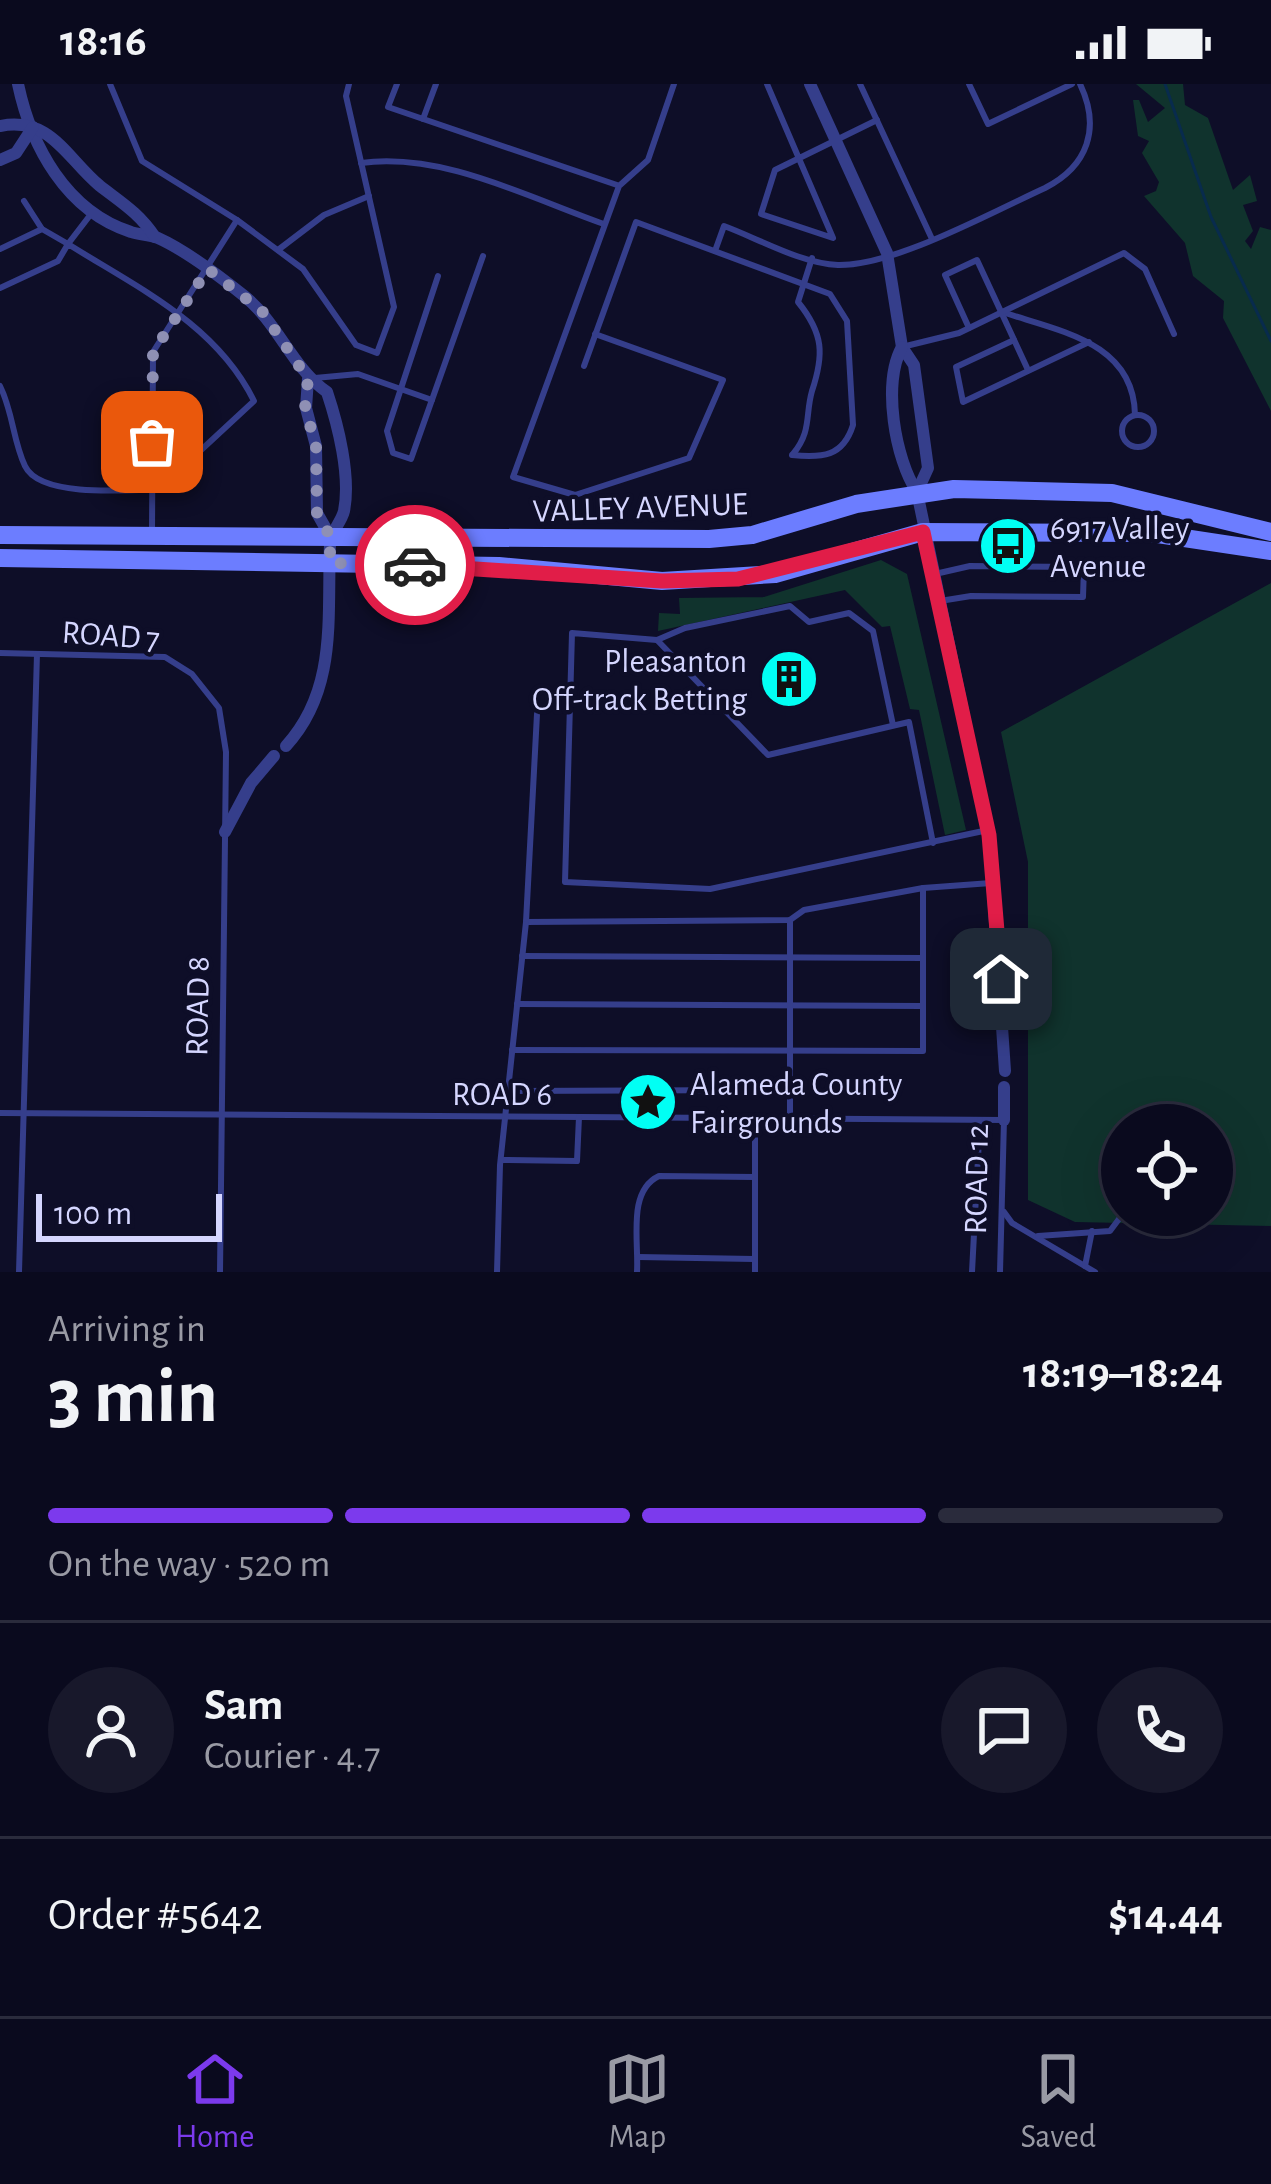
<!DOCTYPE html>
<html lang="en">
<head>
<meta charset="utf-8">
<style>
	body { margin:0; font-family:"Alegreya Sans",sans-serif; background:#18182b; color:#f1f3f6; height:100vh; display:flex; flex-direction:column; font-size:45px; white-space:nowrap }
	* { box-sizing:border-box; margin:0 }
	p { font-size:39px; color:#999aa4 }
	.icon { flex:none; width:66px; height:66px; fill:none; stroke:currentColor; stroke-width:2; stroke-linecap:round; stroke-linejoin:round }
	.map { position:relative; height:1188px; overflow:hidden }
	.panel { display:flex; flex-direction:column; background:#0a0a1e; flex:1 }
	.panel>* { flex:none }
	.fabs { position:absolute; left:1101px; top:1020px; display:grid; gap:24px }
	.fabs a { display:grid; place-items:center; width:132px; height:132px; border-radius:50%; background:#0a0a1e; box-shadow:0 12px 48px #0002,0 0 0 3px #2a2b3c; font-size:60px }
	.scale { position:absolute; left:36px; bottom:30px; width:186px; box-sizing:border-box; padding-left:12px; border:6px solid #d5d6ff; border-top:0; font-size:33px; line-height:42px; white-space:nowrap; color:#d5d6ff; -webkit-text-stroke:9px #0e0e28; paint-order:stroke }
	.pin { position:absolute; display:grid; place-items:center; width:102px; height:102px; color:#fff; margin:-51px; border-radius:24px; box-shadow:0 6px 18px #0006 }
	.courier { position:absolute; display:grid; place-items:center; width:120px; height:120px; margin:-60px; border:9px solid #e11d48; border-radius:50%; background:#fff; color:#222; box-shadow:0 3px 15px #0007 }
	.summary em { font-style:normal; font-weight:600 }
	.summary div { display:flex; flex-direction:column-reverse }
	.summary { display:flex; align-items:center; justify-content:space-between; height:204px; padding:0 48px }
	h1 { font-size:78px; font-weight:600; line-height:90px }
	.bar { display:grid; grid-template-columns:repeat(4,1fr); gap:18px 12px; align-content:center; height:144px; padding:0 48px }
	.bar i { height:15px; border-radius:9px; background:#2a2b3c }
	.bar .on { background:#7c3aed }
	.bar p { grid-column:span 4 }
	.line { display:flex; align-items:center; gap:30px; padding:0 48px; border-top:3px solid #2a2b3c }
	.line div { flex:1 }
	.round { display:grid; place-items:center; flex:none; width:126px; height:126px; border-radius:63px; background:#18182b }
	.status { display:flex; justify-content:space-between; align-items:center; height:84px; padding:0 60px; background:#0a0a1e; direction:ltr }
	.status svg { height:33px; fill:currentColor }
	.tab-bar { display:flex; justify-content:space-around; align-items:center; height:168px; border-top:3px solid #2a2b3c; background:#0a0a1e; font-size:33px; color:#999aa4 }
	.tab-bar a { display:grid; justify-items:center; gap:6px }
	.tab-bar .on { color:#7c3aed }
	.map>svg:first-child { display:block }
	.green { fill:#10332d; fill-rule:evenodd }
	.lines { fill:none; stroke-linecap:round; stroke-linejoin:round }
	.stream { stroke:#082b4d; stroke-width:3 }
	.lane { stroke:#353e8b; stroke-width:6 }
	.street { stroke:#353e8b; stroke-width:12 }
	.secondary { stroke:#6c7dff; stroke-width:18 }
	.done { stroke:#8f90b4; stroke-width:12; stroke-dasharray:0 21.6 }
	.route { stroke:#e11d48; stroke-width:15 }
	.labels { text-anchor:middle; stroke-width:9; stroke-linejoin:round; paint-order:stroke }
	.street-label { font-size:33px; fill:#d5d6ff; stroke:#0e0e28 }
	.poi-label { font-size:33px; fill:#d5d6ff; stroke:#0e0e28; text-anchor:start }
</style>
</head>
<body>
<div class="status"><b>18:16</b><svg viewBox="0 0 49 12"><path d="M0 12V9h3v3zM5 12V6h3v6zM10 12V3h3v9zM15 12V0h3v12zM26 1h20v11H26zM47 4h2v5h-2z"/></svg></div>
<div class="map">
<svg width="1271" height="1188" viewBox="0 0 1271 1188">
	<rect width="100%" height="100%" fill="#0e0e28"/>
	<g class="green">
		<path d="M1136,0H1183L1185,21L1208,34L1233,106L1250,91L1257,117L1243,121L1253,147L1245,157L1251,165L1260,143L1271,146V327L1223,234L1224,217L1193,192L1185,159L1144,112L1156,107L1159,98L1142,69L1149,57L1138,52L1133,16H1139L1148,38L1165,24Z"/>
		<path d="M881,476L907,490L966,746L945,751L919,626L910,625L890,542L882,543L845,506L658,547L659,529L680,530L679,514L764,513Z"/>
		<path d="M1271,499V1142L1075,1138L1028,1116V778L1001,648ZM1122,1041H1212V1131H1122Z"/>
	</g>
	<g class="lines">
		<path class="stream" d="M1165,0L1211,133L1271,257"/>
		<g class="lane">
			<path d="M110,0L142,77L237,136L303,185L356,261L377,269L394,223L346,12L349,0"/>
			<path d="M397,0L388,23L617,101"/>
			<path d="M767,0C789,51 811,103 833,154L761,130L775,86L877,36"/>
			<path d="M860,0L932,155"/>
			<path d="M969,0L988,40L1072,0"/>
			<path d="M423,35L436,0"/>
			<path d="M361,79C443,68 527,113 604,140"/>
			<path d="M24,117L42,145"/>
			<path d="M0,165L42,145L68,160L91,130"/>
			<path d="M278,166L324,131L369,112"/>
			<path d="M715,167L724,142C757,154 802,180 838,181C895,182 992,128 1045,104C1088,82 1101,44 1080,0"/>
			<path d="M438,192L387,347L393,369L411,375L483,172"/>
			<path d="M0,204L58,177L68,160C138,204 216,240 254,317L186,380L185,404C149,404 42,418 25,382C13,357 13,328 0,302"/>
			<path d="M1002,228C1059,247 1134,258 1135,331"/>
			<path d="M969,244L945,191L977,176L1028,286"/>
			<path d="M595,250L723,296L689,374L575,411L513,393L619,102L648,76L674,0"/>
			<path d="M1014,256L956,283L963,318L1089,258"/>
			<path d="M906,262L959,249L1124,169L1145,185L1174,250"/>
			<path d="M584,282L636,138L830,210L847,237L853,341C843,373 822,374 792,371"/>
			<path d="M315,294L358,290L432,316"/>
			<circle cx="1138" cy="347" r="16"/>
			<path d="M793,370C812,347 805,331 812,307C824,271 824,250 798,218L812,174"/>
			<path d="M152,449L153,268L237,136"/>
			<path d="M935,490L970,482L1084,483L1083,513L971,512L940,517"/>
			<path d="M657,556L685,544L790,522L809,538L849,529L873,547L893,641"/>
			<path d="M0,569L165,573L192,590L219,624L226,668L220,1188"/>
			<path d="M933,759L909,638L768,671L657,556L572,549L565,798L710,805L988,746"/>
			<path d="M526,838L790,836L804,826L923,804L991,799"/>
			<path d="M522,872L923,874"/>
			<path d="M517,920L922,922"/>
			<path d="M512,966L923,967V804"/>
			<path d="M508,1007L790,1006"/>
			<path d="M0,1029L1004,1036L1000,1188"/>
			<path d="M790,1035V836"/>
			<path d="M501,1076L577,1077L579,1033"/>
			<path d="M1004,1128L1012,1139L1095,1188"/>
			<path d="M1038,1152L1110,1147L1122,1131"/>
			<path d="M638,1173L754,1175"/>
			<path d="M1085,1182L1092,1147"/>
			<path d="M19,1188L37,570"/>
			<path d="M497,1188L500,1081L526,838L537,630"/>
			<path d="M637,1188C639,1157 627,1107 659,1092L755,1093"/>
			<path d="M755,1188V1034"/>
			<path d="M972,1188L980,1036"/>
		</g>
		<g class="street">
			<path d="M18,0C31,62 66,127 131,148C139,151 149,150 158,154C187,167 218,191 243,211C278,238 292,284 327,308C338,341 351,392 344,427C341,439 331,447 330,460C327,533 338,605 286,662"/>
			<path d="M810,0L887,169L902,263L914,281L928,384L917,408"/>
			<path d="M0,42C51,32 67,75 100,102C122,119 139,129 155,153"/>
			<path d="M0,76L16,69L33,43"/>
			<path d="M902,263C882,299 895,375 917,408L989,751L1005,987"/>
			<path d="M308,295L306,324L316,362L317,429L330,452"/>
			<path d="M225,748L251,699L274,672"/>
			<path d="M1004,1036V1003"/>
		</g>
		<g class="secondary">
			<path d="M0,451L709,455L752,451L856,420L954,405L1112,409L1271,448"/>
			<path d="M0,474L499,482L662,497L775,490L923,448L1151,449L1271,467"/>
		</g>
	</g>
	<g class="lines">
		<path class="done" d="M152,358L153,268L208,185L262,227L308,295L305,324L316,362L317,429L330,452V479L415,481"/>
		<path class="route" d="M415,481L662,497L738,495L923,448L989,751L1001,895"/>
	</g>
	<defs>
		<symbol id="bus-disc" viewBox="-11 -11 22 22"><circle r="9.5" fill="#01fff4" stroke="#0e0e28"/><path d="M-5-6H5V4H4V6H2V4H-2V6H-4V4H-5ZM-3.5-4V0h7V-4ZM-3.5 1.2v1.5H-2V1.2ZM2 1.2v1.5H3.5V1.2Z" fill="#111"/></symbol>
		<symbol id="building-disc" viewBox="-11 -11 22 22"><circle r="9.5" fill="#01fff4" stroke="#0e0e28"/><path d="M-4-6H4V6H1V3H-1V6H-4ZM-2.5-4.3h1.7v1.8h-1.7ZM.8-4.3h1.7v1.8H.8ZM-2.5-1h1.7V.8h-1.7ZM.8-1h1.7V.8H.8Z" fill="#111"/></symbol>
		<symbol id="sight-disc" viewBox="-11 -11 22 22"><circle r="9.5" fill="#01fff4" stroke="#0e0e28"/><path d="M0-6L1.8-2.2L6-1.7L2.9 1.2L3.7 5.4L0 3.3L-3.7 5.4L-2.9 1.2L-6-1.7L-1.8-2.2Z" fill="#111"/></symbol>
	</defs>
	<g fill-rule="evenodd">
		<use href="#bus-disc" x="975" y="429" width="66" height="66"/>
		<use href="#building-disc" x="756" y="562" width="66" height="66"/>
		<use href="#sight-disc" x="615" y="985" width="66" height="66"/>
	</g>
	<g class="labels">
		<g class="street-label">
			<text transform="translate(640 422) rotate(-2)" y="12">VALLEY AVENUE</text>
			<text transform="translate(111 550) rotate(4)" y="12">ROAD 7</text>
			<text transform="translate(196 922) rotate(-89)" y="12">ROAD 8</text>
			<text x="502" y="1021">ROAD 6</text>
			<text transform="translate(975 1095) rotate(-89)" y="12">ROAD 12</text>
		</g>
		<g class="poi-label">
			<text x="1050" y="455">6917 Valley<tspan x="1050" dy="38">Avenue</tspan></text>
			<text x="747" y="588" text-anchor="end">Pleasanton<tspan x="747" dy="38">Off-track Betting</tspan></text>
			<text x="690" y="1011">Alameda County<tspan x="690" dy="38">Fairgrounds</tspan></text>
		</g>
	</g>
</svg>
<div class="fabs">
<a><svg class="icon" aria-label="locate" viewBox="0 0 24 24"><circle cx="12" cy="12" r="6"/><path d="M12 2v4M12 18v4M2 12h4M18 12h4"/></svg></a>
</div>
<div class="scale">100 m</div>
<div class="pin" style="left:152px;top:358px;background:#ea580c"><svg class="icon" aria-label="bag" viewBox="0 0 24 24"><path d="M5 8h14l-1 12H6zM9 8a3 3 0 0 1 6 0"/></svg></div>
<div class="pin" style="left:1001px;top:895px;background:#1f2937"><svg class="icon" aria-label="home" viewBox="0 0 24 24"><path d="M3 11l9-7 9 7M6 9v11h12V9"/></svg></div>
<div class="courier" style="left:415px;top:481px"><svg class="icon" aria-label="car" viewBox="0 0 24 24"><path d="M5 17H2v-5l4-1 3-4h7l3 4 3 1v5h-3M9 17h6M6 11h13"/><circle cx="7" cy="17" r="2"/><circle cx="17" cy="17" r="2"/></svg></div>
</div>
<section class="panel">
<div class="summary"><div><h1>3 min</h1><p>Arriving in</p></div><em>18:19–18:24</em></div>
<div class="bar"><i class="on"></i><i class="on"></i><i class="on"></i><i></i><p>On the way · 520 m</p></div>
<div class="line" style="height:216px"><a class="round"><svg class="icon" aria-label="person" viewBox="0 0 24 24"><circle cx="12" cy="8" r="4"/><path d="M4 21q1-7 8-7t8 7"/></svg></a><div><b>Sam</b><p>Courier · 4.7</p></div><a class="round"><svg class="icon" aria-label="chat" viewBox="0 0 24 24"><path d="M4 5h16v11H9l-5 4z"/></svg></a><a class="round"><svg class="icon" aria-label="phone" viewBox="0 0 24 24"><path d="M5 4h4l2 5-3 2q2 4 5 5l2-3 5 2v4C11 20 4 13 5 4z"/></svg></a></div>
<div class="line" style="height:156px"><div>Order #5642</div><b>$14.44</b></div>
</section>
<nav class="tab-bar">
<a class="on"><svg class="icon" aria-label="home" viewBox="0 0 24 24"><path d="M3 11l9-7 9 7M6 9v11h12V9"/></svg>Home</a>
<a><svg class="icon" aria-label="map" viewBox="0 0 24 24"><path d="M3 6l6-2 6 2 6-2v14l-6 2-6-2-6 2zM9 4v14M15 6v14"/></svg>Map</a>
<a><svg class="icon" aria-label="saved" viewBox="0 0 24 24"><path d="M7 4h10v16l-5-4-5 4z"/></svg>Saved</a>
</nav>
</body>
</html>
